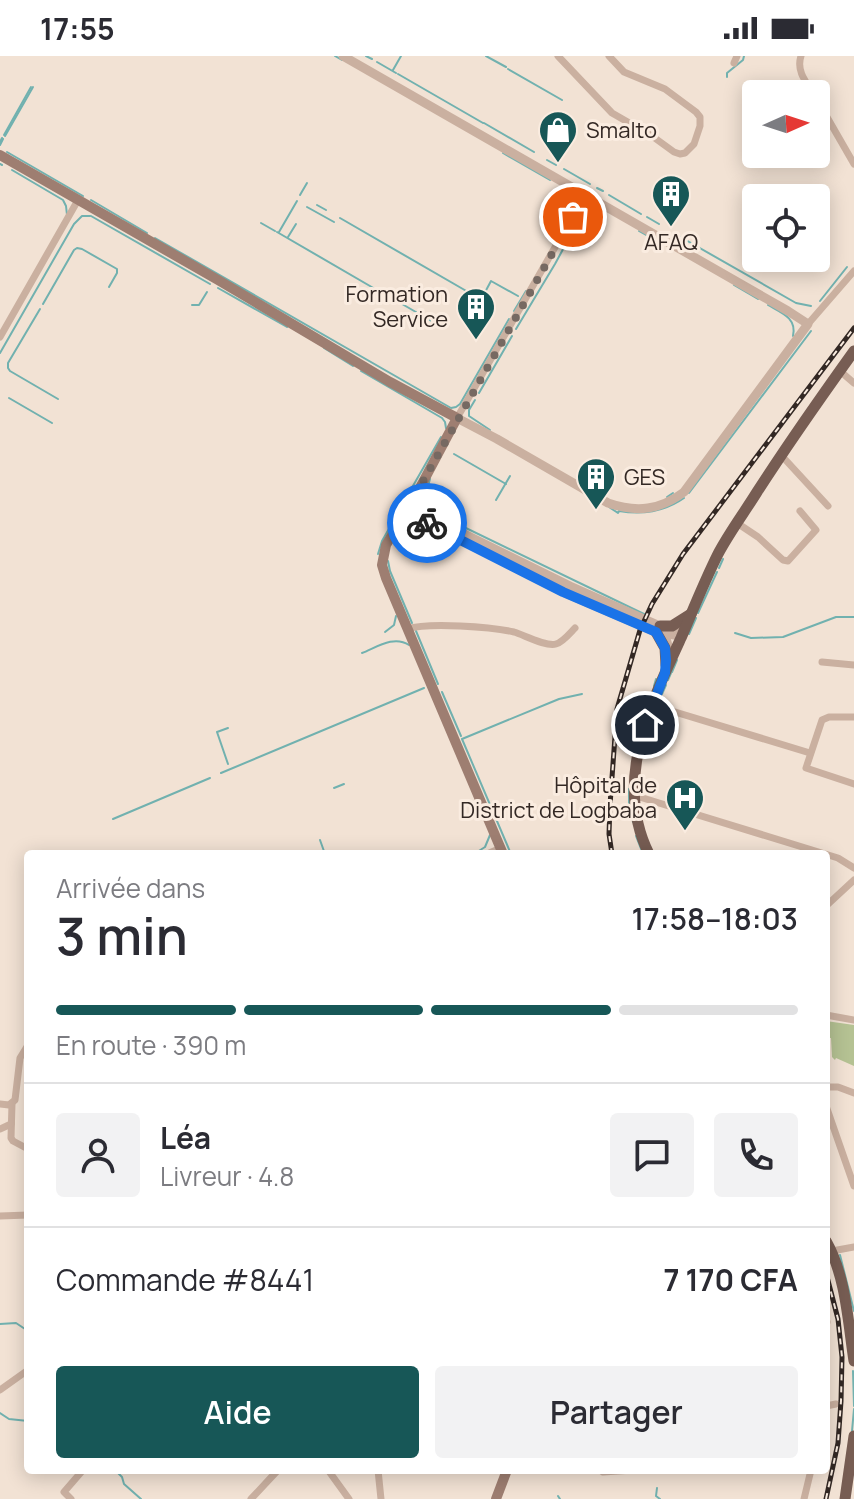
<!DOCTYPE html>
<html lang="fr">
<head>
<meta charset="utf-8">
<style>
	body { margin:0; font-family:Manrope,sans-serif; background:#f2f2f3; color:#2b2b33; height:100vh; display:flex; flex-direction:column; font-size:30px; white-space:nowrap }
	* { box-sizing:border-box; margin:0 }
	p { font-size:26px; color:#7c7c81 }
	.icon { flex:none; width:44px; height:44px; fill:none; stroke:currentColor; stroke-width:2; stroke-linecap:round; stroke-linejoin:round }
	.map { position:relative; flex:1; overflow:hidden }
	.drawer { position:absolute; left:24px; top:794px; width:806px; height:624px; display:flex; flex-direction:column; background:#fff; border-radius:8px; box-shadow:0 4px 20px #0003 }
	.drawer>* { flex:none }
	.needle { width:52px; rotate:87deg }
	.buttons { position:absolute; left:742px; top:24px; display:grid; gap:16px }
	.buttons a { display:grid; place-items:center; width:88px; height:88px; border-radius:8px; background:#fff; box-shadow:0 4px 20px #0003; font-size:40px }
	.pin { position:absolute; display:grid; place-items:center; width:68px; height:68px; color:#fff; margin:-34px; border:4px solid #fff; border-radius:50%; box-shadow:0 2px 8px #0007 }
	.courier { position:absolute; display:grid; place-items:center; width:80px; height:80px; margin:-40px; border:6px solid #1a73e8; border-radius:50%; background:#fff; color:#222; box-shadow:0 2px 10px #0007 }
	.head em { font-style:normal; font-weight:600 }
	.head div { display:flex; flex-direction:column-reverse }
	.head { display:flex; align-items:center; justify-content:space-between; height:136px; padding:0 32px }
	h1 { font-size:52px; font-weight:600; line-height:60px }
	.bar { display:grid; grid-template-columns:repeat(4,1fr); gap:12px 8px; align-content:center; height:96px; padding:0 32px }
	.bar i { height:10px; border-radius:6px; background:#e1e1e2 }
	.bar .current { background:#175757 }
	.bar p { grid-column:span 4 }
	.line { display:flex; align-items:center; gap:20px; padding:0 32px; border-top:2px solid #e1e1e2 }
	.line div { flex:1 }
	.round { display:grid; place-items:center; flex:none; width:84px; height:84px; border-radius:8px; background:#f2f2f3 }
	.cta { display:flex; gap:16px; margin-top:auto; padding:16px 32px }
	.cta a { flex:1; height:92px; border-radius:8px; background:#175757; color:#fff; font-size:32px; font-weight:600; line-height:92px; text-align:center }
	.cta a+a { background:#f2f2f3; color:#2b2b33 }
	.status { display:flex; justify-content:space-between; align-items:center; height:56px; padding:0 40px; background:#fff; direction:ltr }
	.status svg { height:22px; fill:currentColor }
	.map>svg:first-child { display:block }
	.green { fill:#b5c293 }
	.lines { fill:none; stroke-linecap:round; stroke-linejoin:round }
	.stream { stroke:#71b1af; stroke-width:2 }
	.minor { stroke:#cab0a0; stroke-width:7 }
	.tertiary { stroke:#cab0a0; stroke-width:9 }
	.secondary { stroke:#9e7e71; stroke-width:10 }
	.primary { stroke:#775d53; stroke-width:11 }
	.rail-casing { stroke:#332824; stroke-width:5 }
	.rail { stroke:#faece0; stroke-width:2; stroke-dasharray:6; stroke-linecap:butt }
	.done { stroke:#766962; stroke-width:8; stroke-dasharray:0 14.4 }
	.route { stroke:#1a73e8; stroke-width:10 }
	.labels { text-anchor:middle; stroke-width:6; stroke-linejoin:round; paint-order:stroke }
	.poi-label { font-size:22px; fill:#332824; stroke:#faece0; text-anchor:start }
</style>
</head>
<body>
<div class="status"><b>17:55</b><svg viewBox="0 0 49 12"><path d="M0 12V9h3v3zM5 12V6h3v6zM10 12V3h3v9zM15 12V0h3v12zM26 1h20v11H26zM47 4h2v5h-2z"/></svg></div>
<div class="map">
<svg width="854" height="1443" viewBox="0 0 854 1443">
	<rect width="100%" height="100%" fill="#f2e2d4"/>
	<path class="green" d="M826,965L854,969V1010L836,1002L835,1004L832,1001L831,982H826Z"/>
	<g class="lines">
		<g class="stream">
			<path d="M335,0L342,4"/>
			<path d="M366,0L372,3"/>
			<path d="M486,0L506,11"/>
			<path d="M377,6L396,17"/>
			<path d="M508,13L562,44"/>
			<path d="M393,14L401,0"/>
			<path d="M398,18L483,67"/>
			<path d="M727,21V17L743,4L744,0"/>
			<path d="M484,67L534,96"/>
			<path d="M4,79L31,31"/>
			<path d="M5,80L33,31"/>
			<path d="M0,86L2,82"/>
			<path d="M0,89L3,83"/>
			<path d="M7,96L83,140"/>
			<path d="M503,97L550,124"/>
			<path d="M547,104L556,109"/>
			<path d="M0,108L2,109"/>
			<path d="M564,113L590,128"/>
			<path d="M12,114L63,144L66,150L67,159"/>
			<path d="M597,132L603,135"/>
			<path d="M569,136L573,146L571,157"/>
			<path d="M300,139L307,127"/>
			<path d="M609,139L641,158"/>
			<path d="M91,144L147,177"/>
			<path d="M317,149L326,154"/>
			<path d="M307,151L334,166"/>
			<path d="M91,160L210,228"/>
			<path d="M647,161L659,168"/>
			<path d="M340,162L475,240H483L491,225L518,240"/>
			<path d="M261,167L275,175"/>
			<path d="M639,175L655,184"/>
			<path d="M277,176L382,237"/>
			<path d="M279,176L297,145"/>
			<path d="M677,179L796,247L811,250"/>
			<path d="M288,181L296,168"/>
			<path d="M155,182L451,352L456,351L460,348L509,263"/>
			<path d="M734,229L758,243"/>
			<path d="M218,232L287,271"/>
			<path d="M390,241L440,270"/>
			<path d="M820,245L847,211"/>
			<path d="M43,248L74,194L77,192L82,193L117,213V217L109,231"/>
			<path d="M192,249H199L207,236"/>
			<path d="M768,249C782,257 797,262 793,280"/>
			<path d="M40,253L8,307V312L10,315L58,343"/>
			<path d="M514,255L526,235"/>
			<path d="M516,273L555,208L580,162"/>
			<path d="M324,292L353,310"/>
			<path d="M0,297L74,168L82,160H90"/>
			<path d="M361,315L442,362L445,366L446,372"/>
			<path d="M479,337L512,280"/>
			<path d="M9,342L52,367"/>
			<path d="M475,344L469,354V360L490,374"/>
			<path d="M454,398L506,428"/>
			<path d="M430,423C425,437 429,449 439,459L646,559"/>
			<path d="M689,437L811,275"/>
			<path d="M667,441L673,437"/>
			<path d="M496,444L510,420"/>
			<path d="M609,451L618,457L619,455C643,459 664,456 684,442"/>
			<path d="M398,456L441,381"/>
			<path d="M397,480L410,471L424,470"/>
			<path d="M378,498L382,485L394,464"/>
			<path d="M388,505L390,515L412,567"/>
			<path d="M719,512L723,503"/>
			<path d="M698,557L717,516"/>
			<path d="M416,575L438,628"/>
			<path d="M385,576L394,569L396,560"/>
			<path d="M735,577L751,582L783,581L836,561H854"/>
			<path d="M689,578L696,562"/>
			<path d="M362,597C377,591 394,579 409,589"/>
			<path d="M672,616L677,604"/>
			<path d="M668,624L671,617"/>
			<path d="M654,630L656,623"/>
			<path d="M442,636L461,680"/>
			<path d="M662,638L666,629"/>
			<path d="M228,708L217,676L228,672"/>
			<path d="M221,717L424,632"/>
			<path d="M334,732L344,728"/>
			<path d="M629,733V750L633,766"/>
			<path d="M113,763L210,722"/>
			<path d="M636,780L643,798"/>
			<path d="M320,784L325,798"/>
			<path d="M474,798L485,791L490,779"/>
			<path d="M511,798L462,683L559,643L582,638"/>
			<path d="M840,1199L854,1255"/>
			<path d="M0,1268L16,1267L28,1275"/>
			<path d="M853,1315L854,1350"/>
			<path d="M0,1357L9,1363L28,1365"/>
			<path d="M852,1375L854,1353"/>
			<path d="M115,1414L122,1421L124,1428L141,1443"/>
			<path d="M657,1432L656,1440L660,1443"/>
			<path d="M558,1440L560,1443"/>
		</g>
		<g class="minor">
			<path d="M558,0L612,57L652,80L674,96L680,98L685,97L694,88L700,70V61L696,56L665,33L624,16L609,0"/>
			<path d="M801,0C796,15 806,26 814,38"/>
			<path d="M734,7L737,0"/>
			<path d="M816,42L854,108"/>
			<path d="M808,268L854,215"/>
			<path d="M0,281L78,144"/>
			<path d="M840,315L854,327"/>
			<path d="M457,362L585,139"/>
			<path d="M781,399L828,450"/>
			<path d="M737,467L758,481L783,504L788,505L816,474L800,455"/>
			<path d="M408,573C428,566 492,571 514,576C524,579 546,591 556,588C563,586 570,577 575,572"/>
			<path d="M822,606L854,609"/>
			<path d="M652,649L810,697"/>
			<path d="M854,661H829L822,664L806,712L854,728"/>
			<path d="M633,739L838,802L854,812"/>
			<path d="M487,798L501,792"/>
			<path d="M826,850L854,824"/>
			<path d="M826,959L854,964"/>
			<path d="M826,1031H838L854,1037"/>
			<path d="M0,1048L9,1049L15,1044L20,1002L28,989"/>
			<path d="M12,1048L11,1082L13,1085L28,1093"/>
			<path d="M826,1050L854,1130"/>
			<path d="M0,1073L11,1068"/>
			<path d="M0,1160L28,1159"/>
			<path d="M832,1195L854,1191"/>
			<path d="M826,1266H827"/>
			<path d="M0,1334L28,1314"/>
			<path d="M826,1350L836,1348"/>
			<path d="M328,1414L349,1443"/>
			<path d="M378,1414L381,1443"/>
			<path d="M600,1414L603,1416L633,1414"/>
			<path d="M71,1443L64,1436L83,1414"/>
			<path d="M251,1443L278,1414"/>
			<path d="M804,1443L811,1414"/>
		</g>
		<g class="tertiary">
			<path d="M343,0L788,255L808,268L684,436C660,454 637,457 608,447L497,383L457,362"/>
			<path d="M414,443L423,457L434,463L570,530L660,570L665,579L669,593"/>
			<path d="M401,464H420L434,470L563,536L656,576L674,579L684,575"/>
		</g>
		<g class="secondary">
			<path d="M0,99L218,224L390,326L457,362L414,443L386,489L382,509L386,522L503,798"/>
			<path d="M496,1443L507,1414"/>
		</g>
		<g class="primary">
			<path d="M660,570H672L691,558"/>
			<path d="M656,576L665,592L666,609"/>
			<path d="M649,798C613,726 650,649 681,582C693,554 704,526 718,498C729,477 744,457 757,436C788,388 821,341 854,295"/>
			<path d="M826,1185C846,1220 848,1266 854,1305"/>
			<path d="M845,1443L854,1380"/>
		</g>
		<defs>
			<g id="rail">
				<path d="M612,798L609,778L610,749L617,653L640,574L652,548L683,498L854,272"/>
				<path d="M826,1443L838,1387L841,1345L842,1301L838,1263L826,1217"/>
			</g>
		</defs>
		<use href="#rail" class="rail-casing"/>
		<use href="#rail" class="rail"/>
	</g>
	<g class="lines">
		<path class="done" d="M427,467L412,463L401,464L573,161"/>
		<path class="route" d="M427,467L563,536L656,576L665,592L666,604L665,617L645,669"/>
	</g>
	<defs>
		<symbol id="shop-pin" viewBox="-11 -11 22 30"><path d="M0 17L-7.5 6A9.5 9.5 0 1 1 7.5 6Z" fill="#175757" stroke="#faece0"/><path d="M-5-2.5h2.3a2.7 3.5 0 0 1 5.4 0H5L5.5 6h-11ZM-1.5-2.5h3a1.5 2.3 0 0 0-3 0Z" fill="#fff"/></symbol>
		<symbol id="building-pin" viewBox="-11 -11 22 30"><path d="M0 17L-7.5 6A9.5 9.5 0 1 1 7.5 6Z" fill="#175757" stroke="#faece0"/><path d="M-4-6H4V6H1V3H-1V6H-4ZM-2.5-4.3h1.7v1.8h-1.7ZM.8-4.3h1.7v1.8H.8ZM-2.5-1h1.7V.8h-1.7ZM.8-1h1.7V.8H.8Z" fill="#fff"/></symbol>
		<symbol id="hospital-pin" viewBox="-11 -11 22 30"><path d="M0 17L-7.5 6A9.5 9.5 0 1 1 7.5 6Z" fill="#175757" stroke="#faece0"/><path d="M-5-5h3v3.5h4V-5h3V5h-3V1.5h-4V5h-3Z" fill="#fff"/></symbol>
	</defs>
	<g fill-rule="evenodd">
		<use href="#shop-pin" x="536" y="52" width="44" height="60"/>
		<use href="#building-pin" x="649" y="116" width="44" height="60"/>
		<use href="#building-pin" x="454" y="229" width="44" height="60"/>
		<use href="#building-pin" x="574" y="399" width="44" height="60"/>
		<use href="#hospital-pin" x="663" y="720" width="44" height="60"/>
	</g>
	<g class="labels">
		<g class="poi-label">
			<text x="586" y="82">Smalto</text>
			<text x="671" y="194" text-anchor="middle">AFAQ</text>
			<text x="448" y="246" text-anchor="end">Formation<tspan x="448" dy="25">Service</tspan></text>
			<text x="624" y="429">GES</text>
			<text x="657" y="737" text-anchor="end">Hôpital de<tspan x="657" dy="25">District de Logbaba</tspan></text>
		</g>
	</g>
</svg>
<div class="buttons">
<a><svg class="needle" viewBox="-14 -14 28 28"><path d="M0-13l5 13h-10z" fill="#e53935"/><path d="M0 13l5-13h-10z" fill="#7c7c81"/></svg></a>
<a><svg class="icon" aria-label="locate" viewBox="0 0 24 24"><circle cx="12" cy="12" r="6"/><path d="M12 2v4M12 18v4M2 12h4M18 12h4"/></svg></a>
</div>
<div class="pin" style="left:573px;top:161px;background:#ea580c"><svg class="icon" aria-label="bag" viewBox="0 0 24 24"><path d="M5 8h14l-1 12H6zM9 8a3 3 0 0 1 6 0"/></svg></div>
<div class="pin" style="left:645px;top:669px;background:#1f2937"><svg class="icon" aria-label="home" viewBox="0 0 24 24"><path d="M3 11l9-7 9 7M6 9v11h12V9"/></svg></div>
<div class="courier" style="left:427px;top:467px"><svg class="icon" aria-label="bike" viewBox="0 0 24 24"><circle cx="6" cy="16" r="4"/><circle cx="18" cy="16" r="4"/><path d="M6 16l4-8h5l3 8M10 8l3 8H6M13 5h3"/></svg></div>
<section class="drawer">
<div class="head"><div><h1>3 min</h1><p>Arrivée dans</p></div><em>17:58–18:03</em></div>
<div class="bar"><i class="current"></i><i class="current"></i><i class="current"></i><i></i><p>En route · 390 m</p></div>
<div class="line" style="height:144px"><a class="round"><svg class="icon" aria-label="person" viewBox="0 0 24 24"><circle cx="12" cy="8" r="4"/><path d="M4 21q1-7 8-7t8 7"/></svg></a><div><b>Léa</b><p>Livreur · 4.8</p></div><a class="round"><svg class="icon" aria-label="chat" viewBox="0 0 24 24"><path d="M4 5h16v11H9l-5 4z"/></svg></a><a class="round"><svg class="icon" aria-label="phone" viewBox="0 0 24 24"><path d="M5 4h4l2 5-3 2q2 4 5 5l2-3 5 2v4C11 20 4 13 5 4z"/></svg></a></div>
<div class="line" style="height:104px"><div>Commande #8441</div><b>7 170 CFA</b></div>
<div class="cta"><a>Aide</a><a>Partager</a></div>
</section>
</div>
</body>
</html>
